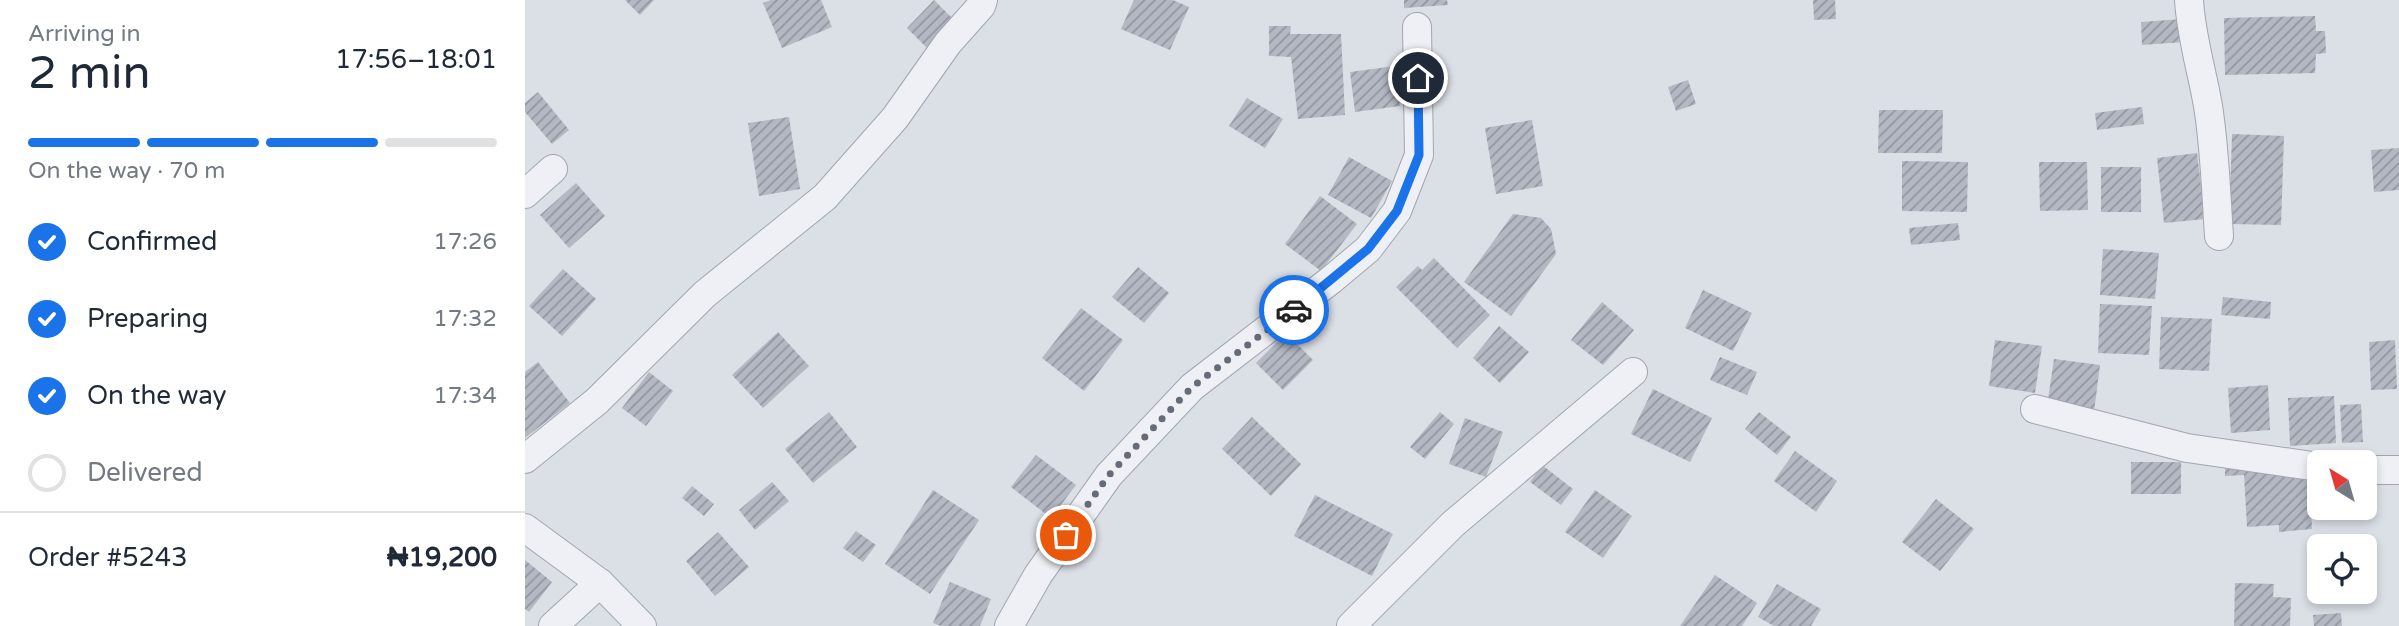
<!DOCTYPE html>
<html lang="en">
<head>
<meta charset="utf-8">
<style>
	body { margin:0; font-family:"Varela Round",sans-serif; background:#f6f6f7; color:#1f2937; height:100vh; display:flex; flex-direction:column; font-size:26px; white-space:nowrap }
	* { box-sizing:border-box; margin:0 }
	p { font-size:23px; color:#747a83 }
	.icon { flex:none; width:38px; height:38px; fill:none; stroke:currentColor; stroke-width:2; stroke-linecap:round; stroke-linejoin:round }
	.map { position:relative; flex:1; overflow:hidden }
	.sheet { display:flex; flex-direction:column; background:#fff; width:525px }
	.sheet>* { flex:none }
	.needle { width:46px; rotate:323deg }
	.buttons { position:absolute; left:1782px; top:450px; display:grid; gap:14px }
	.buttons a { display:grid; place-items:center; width:70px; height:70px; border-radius:10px; background:#fff; box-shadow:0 4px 10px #0003; font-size:35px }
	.pin { position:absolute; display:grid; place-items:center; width:60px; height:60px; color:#fff; margin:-30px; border:4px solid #fff; border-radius:50%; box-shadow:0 2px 7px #0007 }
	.courier { position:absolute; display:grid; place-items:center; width:70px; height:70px; margin:-35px; border:5px solid #1a73e8; border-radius:50%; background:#fff; color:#222; box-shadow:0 2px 9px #0007 }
	.headline em { font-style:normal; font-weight:600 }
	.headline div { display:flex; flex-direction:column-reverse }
	.headline { display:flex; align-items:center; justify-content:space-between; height:119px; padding:0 28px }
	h1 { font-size:46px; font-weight:600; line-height:52px }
	.bar { display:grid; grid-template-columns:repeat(4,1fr); gap:10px 7px; align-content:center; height:84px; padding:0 28px }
	.bar i { height:9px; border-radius:5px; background:#e0e1e3 }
	.bar .current { background:#1a73e8 }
	.bar p { grid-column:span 4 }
	.line { display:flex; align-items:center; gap:18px; padding:0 28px; border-top:2px solid #e0e1e3 }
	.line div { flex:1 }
	ol { padding:0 28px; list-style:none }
	li { display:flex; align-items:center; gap:21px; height:77px }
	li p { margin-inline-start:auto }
	li .icon { padding:7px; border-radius:50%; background:#1a73e8; color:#fff; stroke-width:4 }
	li:last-child { color:#747a83 }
	li i { width:38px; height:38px; border:4px solid #e0e1e3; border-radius:50% }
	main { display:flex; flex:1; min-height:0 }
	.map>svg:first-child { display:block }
	.building { fill:url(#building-hatch) }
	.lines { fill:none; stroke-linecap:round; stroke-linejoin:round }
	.minor-casing { stroke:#a1a6b0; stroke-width:30 }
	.minor { stroke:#eef0f5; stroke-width:28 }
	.done { stroke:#656b78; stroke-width:7; stroke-dasharray:0 12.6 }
	.route { stroke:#1a73e8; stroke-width:9 }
</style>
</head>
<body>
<main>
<section class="sheet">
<div class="headline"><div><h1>2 min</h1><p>Arriving in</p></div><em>17:56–18:01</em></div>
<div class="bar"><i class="current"></i><i class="current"></i><i class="current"></i><i></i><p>On the way · 70 m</p></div>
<ol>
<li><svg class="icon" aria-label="check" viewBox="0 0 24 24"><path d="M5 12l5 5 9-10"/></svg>Confirmed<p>17:26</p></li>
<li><svg class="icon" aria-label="check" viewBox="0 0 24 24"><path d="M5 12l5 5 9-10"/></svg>Preparing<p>17:32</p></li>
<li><svg class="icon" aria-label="check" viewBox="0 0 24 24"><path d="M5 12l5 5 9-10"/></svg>On the way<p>17:34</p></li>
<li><i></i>Delivered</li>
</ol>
<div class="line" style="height:91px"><div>Order #5243</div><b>₦19,200</b></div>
</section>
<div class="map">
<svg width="1874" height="626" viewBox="0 0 1874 626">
	<defs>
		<pattern id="building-hatch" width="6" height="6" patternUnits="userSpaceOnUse" patternTransform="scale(1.75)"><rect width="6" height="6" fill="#b3b8c3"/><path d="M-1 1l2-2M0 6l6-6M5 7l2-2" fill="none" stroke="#9196a0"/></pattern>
	</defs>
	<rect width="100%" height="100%" fill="#dbdfe6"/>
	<g class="building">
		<path d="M100,0H129L115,15Z"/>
		<path d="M246,0H296L307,27L257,48L238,3Z"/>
		<path d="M409,0L431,22L404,50L382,28Z"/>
		<path d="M609,0H648L664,7L645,50L596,29Z"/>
		<path d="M879,0H922L923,5L879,8Z"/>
		<path d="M1288,0H1310L1311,19L1289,20Z"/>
		<path d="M1790,16L1791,31H1800L1801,53L1791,54L1790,73L1700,75L1699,18Z"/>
		<path d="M1658,19L1659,42L1617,45L1616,22Z"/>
		<path d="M744,26H766L765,34H816L820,115L773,119L766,57L744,56Z"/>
		<path d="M870,66L875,106L830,112L825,72Z"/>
		<path d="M1163,80L1171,104L1151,111L1143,87Z"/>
		<path d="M13,92L44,130L27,144L0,112V103Z"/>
		<path d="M722,98L758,119L740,148L704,126Z"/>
		<path d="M1617,107L1619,124L1572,130L1570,113Z"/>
		<path d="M1354,110H1418L1417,153H1353Z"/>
		<path d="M264,117L275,189L234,196L223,123Z"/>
		<path d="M1007,120L1018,186L971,194L960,128Z"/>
		<path d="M1707,134L1759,136L1756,225L1704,224Z"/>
		<path d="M1874,148V190L1849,192L1846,150Z"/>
		<path d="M1672,153L1680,219L1639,223L1632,158Z"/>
		<path d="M824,157L867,181L846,218L803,195Z"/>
		<path d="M1377,161L1443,162L1442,212L1377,211Z"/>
		<path d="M1514,162H1562L1563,210L1515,211Z"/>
		<rect x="1576" y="167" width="40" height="45"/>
		<path d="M51,183L80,216L44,248L15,215Z"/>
		<path d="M795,196L832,224L796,271L760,244Z"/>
		<path d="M988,214L1016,218L1026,229L1031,254L986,316L939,282Z"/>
		<path d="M1433,223L1435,240L1386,245L1384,228Z"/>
		<path d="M1578,249L1634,253L1630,299L1575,295Z"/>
		<path d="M909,258L965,315L932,348L871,287L893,266L897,270Z"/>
		<path d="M613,267L644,293L619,323L587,297Z"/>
		<path d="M38,269L71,299L37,336L4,306Z"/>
		<path d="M1178,290L1227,313L1208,351L1160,328Z"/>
		<path d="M1698,297L1746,302L1745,319L1696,315Z"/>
		<path d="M1077,302L1109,330L1078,365L1046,340Z"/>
		<path d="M1575,304L1627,306L1624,355L1573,353Z"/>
		<path d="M556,308L598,340L559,391L517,358Z"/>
		<path d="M1636,317L1687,319L1684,371L1634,369Z"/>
		<path d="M974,326L1004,352L975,383L948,358Z"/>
		<path d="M253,332L284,366L238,408L207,375Z"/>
		<path d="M761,333L788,360L758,390L731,363Z"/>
		<path d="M1470,340L1517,346L1510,393L1464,386Z"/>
		<path d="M1870,340L1872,389L1846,390L1844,342Z"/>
		<path d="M1195,357L1232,372L1222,395L1185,380Z"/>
		<path d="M1529,359L1575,365L1569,412L1522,406Z"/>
		<path d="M13,362L45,403L0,438V372Z"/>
		<path d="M124,372L148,391L121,426L97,408Z"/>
		<path d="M1743,385L1745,430L1706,433L1703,388Z"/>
		<path d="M1128,389L1187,418L1165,462L1106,434Z"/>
		<path d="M1809,396L1811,443L1765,446L1763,398Z"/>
		<path d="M1836,404L1838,442L1817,443L1815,405Z"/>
		<path d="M304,412L332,447L288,483L260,449Z"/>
		<path d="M915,412L929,424L900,459L885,447Z"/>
		<path d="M1234,412L1266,437L1252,455L1220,429Z"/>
		<path d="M727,417L776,464L746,496L697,449Z"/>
		<path d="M940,418L978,432L961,477L924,464Z"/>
		<path d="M1270,451L1312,481L1291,512L1249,481Z"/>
		<path d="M511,455L551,485L526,518L486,487Z"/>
		<path d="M1700,461L1784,475L1787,529L1754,532V525L1722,527L1719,475L1700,476Z"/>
		<rect x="1606" y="462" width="50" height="32"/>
		<path d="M1017,465L1048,489L1036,505L1005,482Z"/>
		<path d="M247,482L264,501L230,530L214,510Z"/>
		<path d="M167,486L189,504L179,516L157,498Z"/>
		<path d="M408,490L454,520L405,594L360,564Z"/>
		<path d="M1070,490L1107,516L1078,558L1040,532Z"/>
		<path d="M790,495L868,534L847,576L769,536Z"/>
		<path d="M1411,499L1449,529L1415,571L1377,542Z"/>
		<path d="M331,531L351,545L338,562L318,548Z"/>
		<path d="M193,532L224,567L190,596L161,561Z"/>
		<path d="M0,560L27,582L4,612L0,609Z"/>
		<path d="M1190,575L1232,603L1217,626H1155Z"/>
		<path d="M425,582L466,599L455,626H416L408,623Z"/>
		<path d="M1710,583L1749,584L1748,597L1766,598L1765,626H1709Z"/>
		<path d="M1252,584L1296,609L1286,626H1249L1233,617Z"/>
		<path d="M1816,613L1817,626H1789L1788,615Z"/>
	</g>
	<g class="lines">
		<defs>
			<g id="minor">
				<path d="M1664,0C1666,36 1677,71 1683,106C1690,149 1691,193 1694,236"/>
				<path d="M0,194L28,169"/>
				<path d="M1510,409L1662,448L1794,467"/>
				<path d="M0,459L72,401L180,294L300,197L370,118L423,43L456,6L458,0"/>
				<path d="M1839,470H1874"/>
				<path d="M0,528L75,583L117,626"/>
				<path d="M28,626L75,583"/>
				<path d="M484,626L513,575L584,475L667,387L806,280L843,249L872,211L894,155L892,27"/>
				<path d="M826,626L928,524L1108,372"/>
			</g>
		</defs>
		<use href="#minor" class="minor-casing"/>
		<use href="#minor" class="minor"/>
	</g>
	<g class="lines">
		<path class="done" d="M541,535L584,475L667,387L769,310"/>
		<path class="route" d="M769,310L843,249L872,211L894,155L893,78"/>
	</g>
</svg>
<div class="buttons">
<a><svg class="needle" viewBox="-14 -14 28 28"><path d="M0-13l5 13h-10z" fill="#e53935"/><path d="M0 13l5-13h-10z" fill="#747a83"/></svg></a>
<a><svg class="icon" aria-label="locate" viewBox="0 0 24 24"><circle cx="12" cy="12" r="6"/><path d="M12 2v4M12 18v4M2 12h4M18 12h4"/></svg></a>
</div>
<div class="pin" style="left:541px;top:535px;background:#ea580c"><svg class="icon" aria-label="bag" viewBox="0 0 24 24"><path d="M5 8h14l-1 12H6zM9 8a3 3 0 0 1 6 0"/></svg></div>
<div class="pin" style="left:893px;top:78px;background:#1f2937"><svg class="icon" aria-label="home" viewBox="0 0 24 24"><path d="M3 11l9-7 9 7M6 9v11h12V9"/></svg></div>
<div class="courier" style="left:769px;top:310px"><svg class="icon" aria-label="car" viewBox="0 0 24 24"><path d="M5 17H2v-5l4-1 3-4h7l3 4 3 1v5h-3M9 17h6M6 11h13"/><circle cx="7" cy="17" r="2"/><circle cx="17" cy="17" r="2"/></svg></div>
</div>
</main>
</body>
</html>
